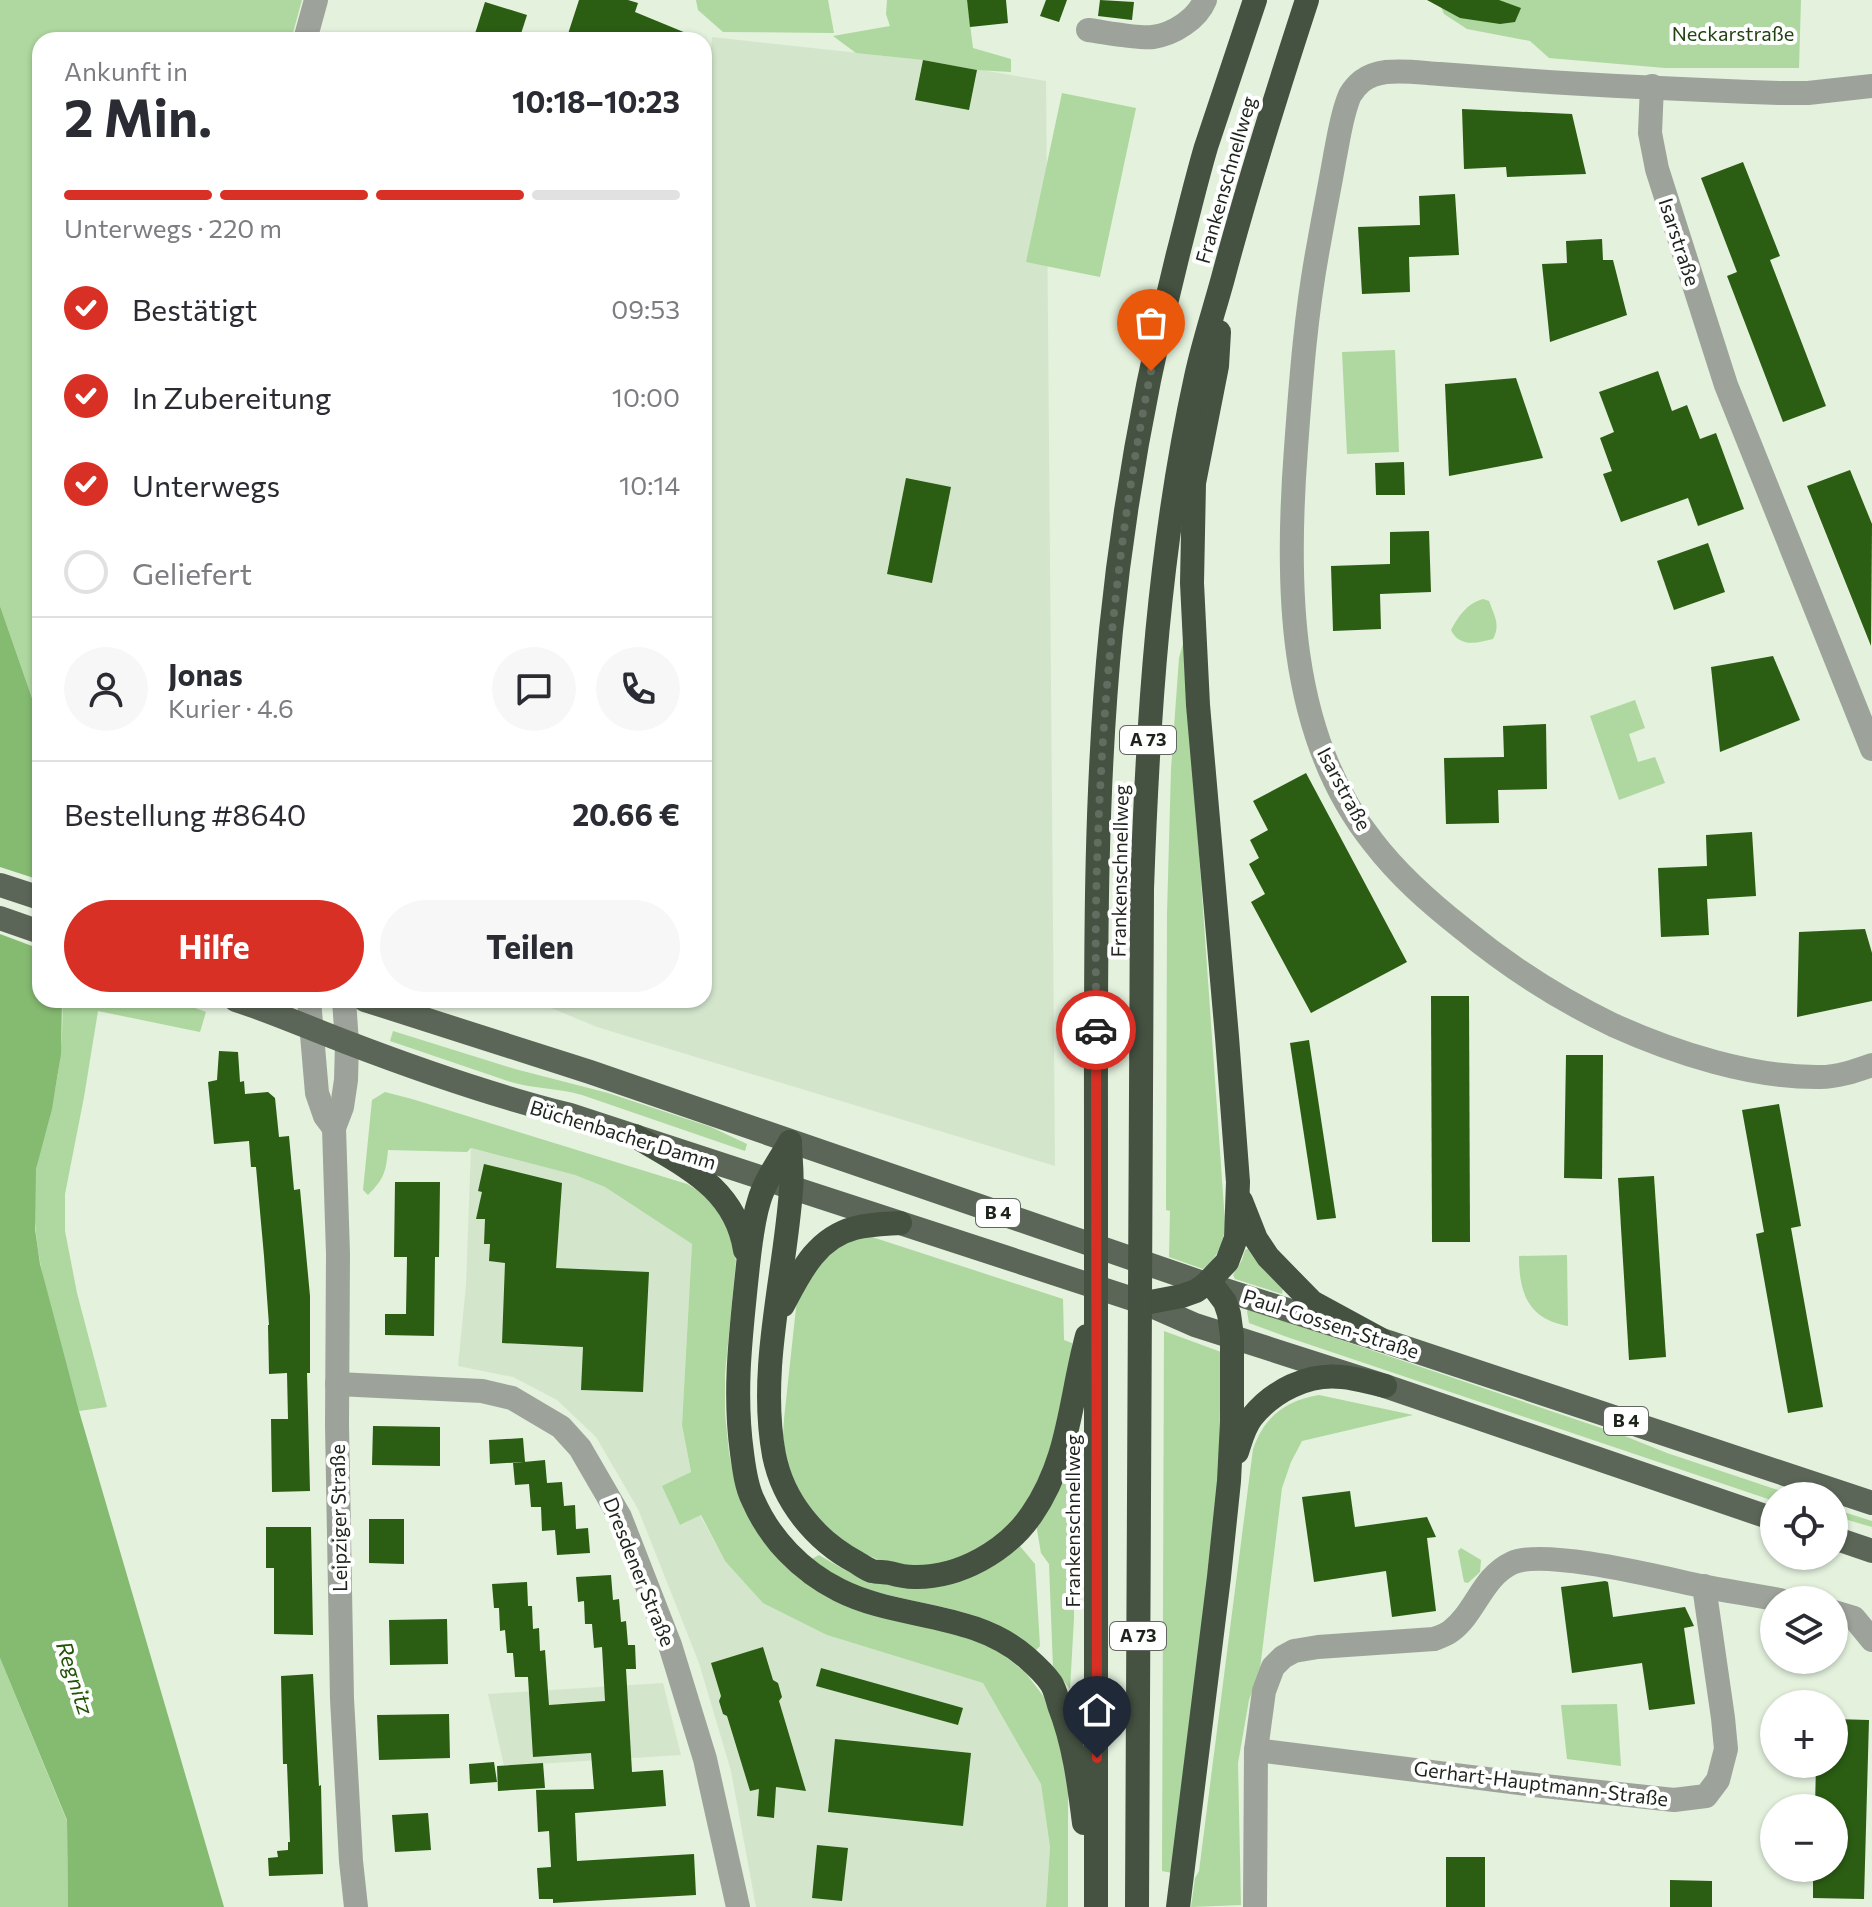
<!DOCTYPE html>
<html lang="de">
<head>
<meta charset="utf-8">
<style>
	body { margin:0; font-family:Commissioner,sans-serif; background:#f7f7f7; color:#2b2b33; height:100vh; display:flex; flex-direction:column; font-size:30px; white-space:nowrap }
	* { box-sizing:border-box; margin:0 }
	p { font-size:26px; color:#7c7c81 }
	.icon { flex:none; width:44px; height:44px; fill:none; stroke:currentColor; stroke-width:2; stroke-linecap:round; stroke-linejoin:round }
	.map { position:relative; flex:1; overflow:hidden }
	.sheet { position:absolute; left:32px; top:32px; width:680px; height:976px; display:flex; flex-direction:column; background:#fff; border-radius:24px; box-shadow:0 2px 6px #0004 }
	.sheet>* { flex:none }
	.controls { position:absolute; left:1760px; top:1482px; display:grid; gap:16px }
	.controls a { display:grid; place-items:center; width:88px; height:88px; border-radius:50%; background:#fff; box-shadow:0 2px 6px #0004; font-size:40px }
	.pin { position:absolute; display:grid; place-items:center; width:68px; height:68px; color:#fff; margin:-82px -34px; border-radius:50% 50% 50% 0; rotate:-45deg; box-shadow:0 0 8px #0007 }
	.pin .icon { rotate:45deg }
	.courier { position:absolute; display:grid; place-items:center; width:80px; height:80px; margin:-40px; border:6px solid #d93025; border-radius:50%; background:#fff; color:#222; box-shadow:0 2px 10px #0007 }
	.overview em { font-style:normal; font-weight:700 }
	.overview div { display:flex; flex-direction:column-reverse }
	.overview { display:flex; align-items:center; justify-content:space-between; height:136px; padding:0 32px }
	h1 { font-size:52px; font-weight:700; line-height:60px }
	.bar { display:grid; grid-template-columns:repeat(4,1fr); gap:12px 8px; align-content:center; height:96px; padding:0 32px }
	.bar i { height:10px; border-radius:6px; background:#e1e1e2 }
	.bar .active { background:#d93025 }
	.bar p { grid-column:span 4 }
	.line { display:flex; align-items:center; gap:20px; padding:0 32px; border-top:2px solid #e1e1e2 }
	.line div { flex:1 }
	.round { display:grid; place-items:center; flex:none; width:84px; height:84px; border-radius:42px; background:#f7f7f7 }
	ol { padding:0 32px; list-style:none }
	li { display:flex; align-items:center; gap:24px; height:88px }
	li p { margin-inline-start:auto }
	li .icon { padding:8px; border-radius:50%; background:#d93025; color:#fff; stroke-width:4 }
	li:last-child { color:#7c7c81 }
	li i { width:44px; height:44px; border:4px solid #e1e1e2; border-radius:50% }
	.primary-button { display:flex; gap:16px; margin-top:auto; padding:16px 32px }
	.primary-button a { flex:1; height:92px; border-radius:48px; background:#d93025; color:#fff; font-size:32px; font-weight:700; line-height:92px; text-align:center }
	.primary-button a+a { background:#f7f7f7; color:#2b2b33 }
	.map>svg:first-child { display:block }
	.built { fill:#d3e6cc }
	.green { fill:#aed89f }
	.water { fill:#85ba71 }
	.pier { fill:#e3f1dd }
	.building { fill:#2b5d13 }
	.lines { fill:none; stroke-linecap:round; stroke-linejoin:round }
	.minor { stroke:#9da39a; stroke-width:24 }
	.major { stroke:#5c6658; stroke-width:24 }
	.highway { stroke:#455141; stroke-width:24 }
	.done { stroke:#636c60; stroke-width:8; stroke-dasharray:0 14.4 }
	.route { stroke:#d93025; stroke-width:10 }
	.labels { text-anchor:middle; stroke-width:8; stroke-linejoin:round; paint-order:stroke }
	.shield { fill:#fff; stroke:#626661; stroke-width:2 }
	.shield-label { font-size:18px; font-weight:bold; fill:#1e241d }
	.park-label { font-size:20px; fill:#214412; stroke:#fff }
	.street-label { font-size:20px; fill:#1e241d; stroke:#fff }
	.water-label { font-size:22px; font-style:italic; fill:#235507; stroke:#fff }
</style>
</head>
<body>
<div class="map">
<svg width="1872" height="1907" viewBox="0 0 1872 1907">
	<rect width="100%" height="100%" fill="#e3f1dd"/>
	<g class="built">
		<path d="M712,37L923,60L1046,81L1055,1166L597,1027L532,1000H704V148Z"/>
		<path d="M471,1148L575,1175L605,1187L692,1244L682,1425L691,1472L681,1525L700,1515L725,1561L827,1635L983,1683L1041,1784L1050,1847L1046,1907H756L731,1771L699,1663L638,1509L596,1437L557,1400L513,1377L458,1366L466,1285Z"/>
		<path d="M663,1683L681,1755L504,1766L488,1694Z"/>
	</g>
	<g class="green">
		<path d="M0,0H302L291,40H40V737L32,698L0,606Z"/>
		<path d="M696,0H828L834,33L723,32L698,10Z"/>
		<path d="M887,0H967L973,48L1011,59V72L977,70L923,60L856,53L833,36L890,26L886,14Z"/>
		<path d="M1438,0H1801L1799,68H1665L1549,58L1530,41L1467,29L1444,14Z"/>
		<path d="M1062,93L1136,108L1100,277L1026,262Z"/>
		<path d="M1395,350L1399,452L1347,454L1342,352Z"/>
		<path d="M1483,599L1489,601C1494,615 1501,625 1493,639C1477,643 1460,648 1451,630C1459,616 1466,604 1483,599Z"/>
		<path d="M1184,640L1225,1222C1225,1240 1218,1258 1203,1269L1169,1257L1170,1211L1166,1210L1167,914L1171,769L1179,658Z"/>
		<path d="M1635,700L1645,728L1629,734L1638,762L1655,757L1665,783L1619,800L1590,716Z"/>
		<path d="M62,1000H174L206,1012L200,1032L98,1011L84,1097L65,1194V1231L77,1293L107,1407L79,1411C59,1334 26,1250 36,1170C39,1150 47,1130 51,1110C59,1074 64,1037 62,1000Z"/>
		<path d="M393,1031L515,1069L608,1093L711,1127L747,1144L745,1151L582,1095C559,1088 534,1089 511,1082L390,1041Z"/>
		<path d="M385,1092L412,1099L687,1184C716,1199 732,1230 736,1261L725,1374V1413L729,1453L736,1487L755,1527L780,1561L802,1581L962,1635L997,1650L1025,1672L1044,1697L1057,1721L1068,1790V1907H1046L1050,1847L1041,1784L983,1683L827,1635L763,1603L725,1561L701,1515L680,1525L662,1486L691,1472L682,1425L692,1244L605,1187L575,1175L471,1148L467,1152L388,1150C386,1172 384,1179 368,1195L363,1190L372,1100Z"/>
		<path d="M865,1236L872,1237L1063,1299L1064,1340L1072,1343L1071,1362L1052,1454L1024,1511L987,1545L945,1563L918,1566L902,1565L877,1559L852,1549L807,1508L787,1464L783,1436L784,1419L796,1308L801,1288L810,1270L845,1242Z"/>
		<path d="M1250,1248L1283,1289L1282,1294L1235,1279L1233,1275L1242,1260L1245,1250Z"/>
		<path d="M1567,1255L1568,1326C1528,1319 1519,1293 1519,1256Z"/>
		<path d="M1249,1309L1622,1435L1667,1453L1796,1496H1774V1501L1287,1337L1249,1323L1247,1311Z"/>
		<path d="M1164,1331L1221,1352L1219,1465L1214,1531L1172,1873L1162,1871Z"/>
		<path d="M1319,1395L1413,1415L1302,1441L1291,1462L1282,1488L1260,1669L1249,1700L1238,1763L1241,1905L1191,1907L1195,1878L1199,1871L1253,1449C1265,1416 1285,1401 1319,1395Z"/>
		<path d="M1068,1462H1074V1618L1070,1689L1053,1668L1049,1564L1041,1553L1036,1524Z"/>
		<path d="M1834,1509L1872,1521V1527L1834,1516Z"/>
		<path d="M1019,1545L1035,1564L1040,1646L1035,1651C993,1608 925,1607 870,1590C848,1584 830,1572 810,1560L819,1555L843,1569L868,1580L986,1569L1008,1556Z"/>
		<path d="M1461,1548L1481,1560L1480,1572L1468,1583L1464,1582L1458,1551Z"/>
		<path d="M0,1658L67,1821L68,1907H0Z"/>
		<path d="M1617,1704L1621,1766L1567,1759L1561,1705Z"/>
	</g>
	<path class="water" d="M0,606L32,698L40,737V1000H62L61,1054L52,1109L36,1169L35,1229L40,1264L79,1411L224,1907H68L67,1820L0,1658Z"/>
	<path class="pier" d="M0,867L40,880V949L0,934Z"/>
	<g class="building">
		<path d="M579,0H628L638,3L635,12L703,40H566Z"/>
		<path d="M967,0H1006L1008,23L970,27Z"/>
		<path d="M1046,0H1067L1059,22L1040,16Z"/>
		<path d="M1100,0L1134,2L1132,20L1098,16Z"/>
		<path d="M1427,0H1499L1521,8L1515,22L1500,24L1460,18Z"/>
		<path d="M485,2L527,15L519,40H473Z"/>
		<path d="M923,60L977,70L969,110L915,100Z"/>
		<path d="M1462,109L1572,114L1586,174L1507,177L1506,167L1464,169Z"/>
		<path d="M1743,162L1780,256L1770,260L1826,406L1783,422L1727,276L1737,272L1701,178Z"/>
		<path d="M1455,194L1459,255L1409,257L1410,292L1362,294L1358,227L1420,225L1419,196Z"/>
		<path d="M1602,239L1603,260H1613L1627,315L1550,342L1542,264L1567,263L1566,241Z"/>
		<path d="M1658,371L1672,411L1687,405L1700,439L1716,433L1744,509L1698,526L1688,498L1621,522L1603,474L1612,471L1600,438L1614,432L1599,392Z"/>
		<path d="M1516,378L1543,458L1449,476L1445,384Z"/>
		<path d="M1404,462L1405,495H1376L1375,463Z"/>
		<path d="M1850,470L1872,524L1871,646L1807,486Z"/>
		<path d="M906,478L951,487L932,583L887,574Z"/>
		<path d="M1429,531L1431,592L1380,594L1381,629L1333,631L1331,566L1390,564V532Z"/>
		<path d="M1708,543L1725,592L1674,610L1657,561Z"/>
		<path d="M1773,656L1800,720L1720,752L1711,667Z"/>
		<path d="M1546,724L1547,789L1498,790L1499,823L1446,824L1444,758L1504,757L1503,726Z"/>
		<path d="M1306,773L1407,962L1311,1013L1251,902L1265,894L1249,864L1259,858L1250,840L1268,830L1253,801Z"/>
		<path d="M1752,832L1756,896L1707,899L1709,935L1661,937L1658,868L1707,866L1706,835Z"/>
		<path d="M1865,929L1872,953V1001L1797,1017L1799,932Z"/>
		<path d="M1431,996H1469L1470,1242H1432Z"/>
		<path d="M1309,1040L1336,1218L1317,1220L1290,1043Z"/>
		<path d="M219,1051L238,1052L240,1082L244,1081L245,1094L268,1092L275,1098L279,1137L289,1136L294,1190L300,1189L310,1296V1373H307L310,1491L272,1492L271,1419H288L287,1373L269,1374L268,1325H269L264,1256L256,1167H251L249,1141L214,1144L208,1082L217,1080Z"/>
		<path d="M1566,1055H1603L1602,1179L1564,1178Z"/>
		<path d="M1779,1104L1801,1226L1791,1228L1823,1407L1788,1413L1756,1234L1764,1232L1742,1110Z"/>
		<path d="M484,1164L562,1183L556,1268L649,1272L643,1392L581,1390L583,1347L502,1343L505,1263L489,1261L490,1244H484L485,1219H476L482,1192L478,1191Z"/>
		<path d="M1654,1176L1666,1357L1629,1360L1618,1178Z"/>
		<path d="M395,1182H440L439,1257H435L434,1336L385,1335V1314H406L407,1257H394Z"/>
		<path d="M373,1426L440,1427V1466L372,1465Z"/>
		<path d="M523,1438L525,1462L490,1464L489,1440Z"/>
		<path d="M545,1460L547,1483L562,1482L564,1506L575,1505L576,1529L588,1528L590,1553L557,1555L555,1530L542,1531L541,1507H531L529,1484L515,1485L513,1463Z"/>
		<path d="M1350,1491L1355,1527L1427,1517L1436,1537L1427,1538L1436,1611L1392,1617L1386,1571L1314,1582L1302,1497Z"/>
		<path d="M369,1519H404V1564L369,1563Z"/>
		<path d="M266,1527H311L313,1635L274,1634V1568H266Z"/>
		<path d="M611,1575L613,1600L619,1599L621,1622L626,1621L628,1645H635L636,1669H626L632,1772L663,1770L666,1806L575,1813L577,1861L694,1854L696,1895L553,1903V1899H539L537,1868L551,1867L549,1831L538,1832L536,1790L594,1789L591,1753L533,1757L528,1677H515L513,1653H507L505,1630L500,1631L499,1608H494L492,1584L527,1582L528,1606H532L533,1629L539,1628L540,1651L545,1650L549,1705L605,1701L602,1647L594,1648L592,1624H585L584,1601L578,1602L576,1577Z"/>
		<path d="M1605,1581L1608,1582L1613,1617L1685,1607L1694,1626L1684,1628L1695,1704L1649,1710L1642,1663L1572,1673L1561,1587Z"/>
		<path d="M447,1619L448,1664L390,1665L389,1620Z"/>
		<path d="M763,1647L773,1680L778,1683L782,1697L779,1701L806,1791L776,1787L774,1818L757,1816L759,1789L750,1791L727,1716L723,1714L719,1701L721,1696L711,1663Z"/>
		<path d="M821,1668L963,1708L958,1725L816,1686Z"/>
		<path d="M313,1674L319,1786L321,1785L323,1874L269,1876L268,1858L278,1857L277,1851L288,1850V1842H290L287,1764H283L281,1676Z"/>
		<path d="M449,1714L450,1758L379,1760L377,1715Z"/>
		<path d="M1834,1719L1869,1720L1864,1899L1813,1898V1868H1834V1808H1815L1816,1764H1834Z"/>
		<path d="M835,1739L971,1753L963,1826L828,1812Z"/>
		<path d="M494,1762L497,1782L470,1784L469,1764Z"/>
		<path d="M543,1763L545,1788L498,1791L497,1766Z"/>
		<path d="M428,1813L431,1850L395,1852L392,1815Z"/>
		<path d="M817,1845L848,1848L842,1901L812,1898Z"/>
		<rect x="1446" y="1857" width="39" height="50"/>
		<path d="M1670,1880L1712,1881V1907H1670Z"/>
	</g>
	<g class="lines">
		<g class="minor">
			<path d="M1088,30C1104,32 1139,39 1153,37C1174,34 1197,19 1205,0"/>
			<path d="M305,40L316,0"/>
			<path d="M1652,86L1650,133L1657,169L1726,385L1872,749"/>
			<path d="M1872,86L1808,93H1779C1693,90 1606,86 1520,80C1494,78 1467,76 1440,74C1423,73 1404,70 1386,72C1378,73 1369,76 1362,81C1356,86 1354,88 1350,95C1342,113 1339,136 1335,156C1330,185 1324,214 1319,243C1306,311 1301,379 1296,448C1286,580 1286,733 1373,842C1399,876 1430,903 1463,929C1509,967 1559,999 1613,1025C1675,1053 1752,1078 1820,1077C1838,1077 1855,1071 1872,1065"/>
			<path d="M309,1000L317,1093L325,1116L334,1128"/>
			<path d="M344,1000L347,1043L346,1080L342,1107L334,1128L338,1254L337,1425L342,1699L351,1861L356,1907"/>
			<path d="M337,1384L482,1391L512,1398L561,1427L580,1448L620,1517L670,1645L705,1759L738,1907"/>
			<path d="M1834,1612L1854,1618L1872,1640"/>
			<path d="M1256,1750L1535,1785L1674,1800L1706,1796L1718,1780L1726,1749L1723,1718L1704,1586"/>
			<path d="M1255,1907L1256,1750L1264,1691L1273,1667L1283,1657L1294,1651L1318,1647L1434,1639C1440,1637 1446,1635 1451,1631C1476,1612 1482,1577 1512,1563C1544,1548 1663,1578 1701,1586C1727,1591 1754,1595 1780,1600"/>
		</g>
		<g class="major">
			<path d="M0,885L40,898"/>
			<path d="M0,918L40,932"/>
			<path d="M236,1000C273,1012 309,1028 346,1042C419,1070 494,1096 570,1115L1145,1303L1195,1325L1385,1386L1774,1519"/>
			<path d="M365,1000L590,1072L1206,1284L1391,1343L1872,1503"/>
			<path d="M1834,1538L1872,1551"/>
		</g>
		<g class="highway">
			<path d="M635,1136C684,1166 735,1187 745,1250"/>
			<path d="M790,1142C779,1161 765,1180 759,1201C751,1227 749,1257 746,1284C740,1342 734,1395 742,1453C744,1468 746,1486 753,1500C770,1539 801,1571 839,1590C898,1620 973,1611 1026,1657C1034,1664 1045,1674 1051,1683C1055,1689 1057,1698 1059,1705C1074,1743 1079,1783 1084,1823"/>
			<path d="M790,1142C790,1158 793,1174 791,1190C785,1276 758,1369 774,1455C783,1501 815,1540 856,1562C861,1565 866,1569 872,1571C877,1572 884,1572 890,1573C897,1575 906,1577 914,1577C959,1578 1007,1551 1032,1514C1070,1459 1070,1398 1087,1336"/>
			<path d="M1241,1201L1256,1239L1268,1257L1312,1302L1380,1339"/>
			<path d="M1145,1303L1182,1296L1196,1291L1206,1284L1227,1262L1236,1238L1238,1182L1227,1037L1198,705L1192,583L1194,483L1217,366L1219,332"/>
			<path d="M783,1305C800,1273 816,1238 855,1228C870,1224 885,1224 900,1223"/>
			<path d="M1237,1452C1241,1440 1244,1427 1252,1417C1273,1391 1308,1373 1342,1377C1356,1378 1371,1383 1385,1386"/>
			<path d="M1096,1907C1098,1652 1095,1397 1096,1143C1096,972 1094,801 1111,630C1124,502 1147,375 1179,250C1188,215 1196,181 1206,147C1222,98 1239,49 1255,0"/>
			<path d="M1137,1907L1142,889C1148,717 1159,545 1196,377C1203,344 1214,311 1223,278C1248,184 1277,92 1307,0"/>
			<path d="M1178,1907L1219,1577L1229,1481L1232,1421V1336L1229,1314L1225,1302L1213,1286"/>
		</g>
	</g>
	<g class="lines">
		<path class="done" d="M1096,1030C1096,975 1095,920 1097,866C1102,700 1118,534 1151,371"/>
		<path class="route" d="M1096,1030L1097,1758"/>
	</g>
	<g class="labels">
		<g class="shield">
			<rect x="1120" y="726" width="56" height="28" rx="6"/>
			<rect x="976" y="1199" width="44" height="28" rx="6"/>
			<rect x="1604" y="1407" width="44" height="28" rx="6"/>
			<rect x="1110" y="1622" width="56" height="28" rx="6"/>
		</g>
		<g class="shield-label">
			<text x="1148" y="746">A 73</text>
			<text x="998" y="1219">B 4</text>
			<text x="1626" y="1427">B 4</text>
			<text x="1138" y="1642">A 73</text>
		</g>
		<g class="park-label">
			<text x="1733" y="41">Neckarstraße</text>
		</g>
		<g class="street-label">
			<text transform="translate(1226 180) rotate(-74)" y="7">Frankenschnellweg</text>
			<text transform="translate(1679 242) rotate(72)" y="7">Isarstraße</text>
			<text transform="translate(1344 789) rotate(62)" y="7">Isarstraße</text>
			<text transform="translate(1120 871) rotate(-89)" y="7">Frankenschnellweg</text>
			<text transform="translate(623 1135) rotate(17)" y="7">Büchenbacher Damm</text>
			<text transform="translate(1331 1324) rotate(18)" y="7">Paul-Gossen-Straße</text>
			<text transform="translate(339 1518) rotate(-91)" y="7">Leipziger Straße</text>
			<text transform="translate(1073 1521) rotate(-90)" y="7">Frankenschnellweg</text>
			<text transform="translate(639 1572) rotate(68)" y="7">Dresdener Straße</text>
			<text transform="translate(1541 1784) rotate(7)" y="7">Gerhart-Hauptmann-Straße</text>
		</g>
		<g class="water-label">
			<text transform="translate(75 1678) rotate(72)" y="8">Regnitz</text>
		</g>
	</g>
</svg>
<div class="controls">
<a><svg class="icon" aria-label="locate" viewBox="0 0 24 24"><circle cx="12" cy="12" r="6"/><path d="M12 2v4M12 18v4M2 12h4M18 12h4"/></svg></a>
<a><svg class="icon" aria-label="layers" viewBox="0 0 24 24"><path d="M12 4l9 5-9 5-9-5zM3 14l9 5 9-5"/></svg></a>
<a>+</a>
<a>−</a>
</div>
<div class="pin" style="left:1151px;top:371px;background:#ea580c"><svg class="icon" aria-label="bag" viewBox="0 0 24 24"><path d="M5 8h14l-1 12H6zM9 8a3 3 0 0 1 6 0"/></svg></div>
<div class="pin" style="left:1097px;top:1758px;background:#1f2937"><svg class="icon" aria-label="home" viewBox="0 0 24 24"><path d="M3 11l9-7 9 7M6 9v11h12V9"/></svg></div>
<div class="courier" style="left:1096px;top:1030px"><svg class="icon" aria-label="car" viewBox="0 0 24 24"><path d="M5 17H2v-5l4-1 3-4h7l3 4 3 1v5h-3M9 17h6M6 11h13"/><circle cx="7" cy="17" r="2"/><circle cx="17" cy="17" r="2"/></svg></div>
<section class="sheet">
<div class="overview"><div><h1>2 Min.</h1><p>Ankunft in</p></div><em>10:18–10:23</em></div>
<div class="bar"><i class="active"></i><i class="active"></i><i class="active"></i><i></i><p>Unterwegs · 220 m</p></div>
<ol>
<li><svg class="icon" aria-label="check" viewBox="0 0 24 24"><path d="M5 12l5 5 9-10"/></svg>Bestätigt<p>09:53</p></li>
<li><svg class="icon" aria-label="check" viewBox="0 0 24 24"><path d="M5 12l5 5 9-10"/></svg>In Zubereitung<p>10:00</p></li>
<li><svg class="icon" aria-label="check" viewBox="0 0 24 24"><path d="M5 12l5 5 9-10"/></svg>Unterwegs<p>10:14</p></li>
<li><i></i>Geliefert</li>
</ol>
<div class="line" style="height:144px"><a class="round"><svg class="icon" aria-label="person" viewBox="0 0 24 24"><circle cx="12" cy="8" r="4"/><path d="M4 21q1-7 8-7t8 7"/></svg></a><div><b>Jonas</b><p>Kurier · 4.6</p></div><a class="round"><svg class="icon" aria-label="chat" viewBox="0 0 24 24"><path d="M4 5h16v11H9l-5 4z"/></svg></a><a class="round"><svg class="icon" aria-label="phone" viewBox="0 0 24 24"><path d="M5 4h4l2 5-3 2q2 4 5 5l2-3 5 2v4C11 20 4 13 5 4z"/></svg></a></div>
<div class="line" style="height:104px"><div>Bestellung #8640</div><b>20.66 €</b></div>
<div class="primary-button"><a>Hilfe</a><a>Teilen</a></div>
</section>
</div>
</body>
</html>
